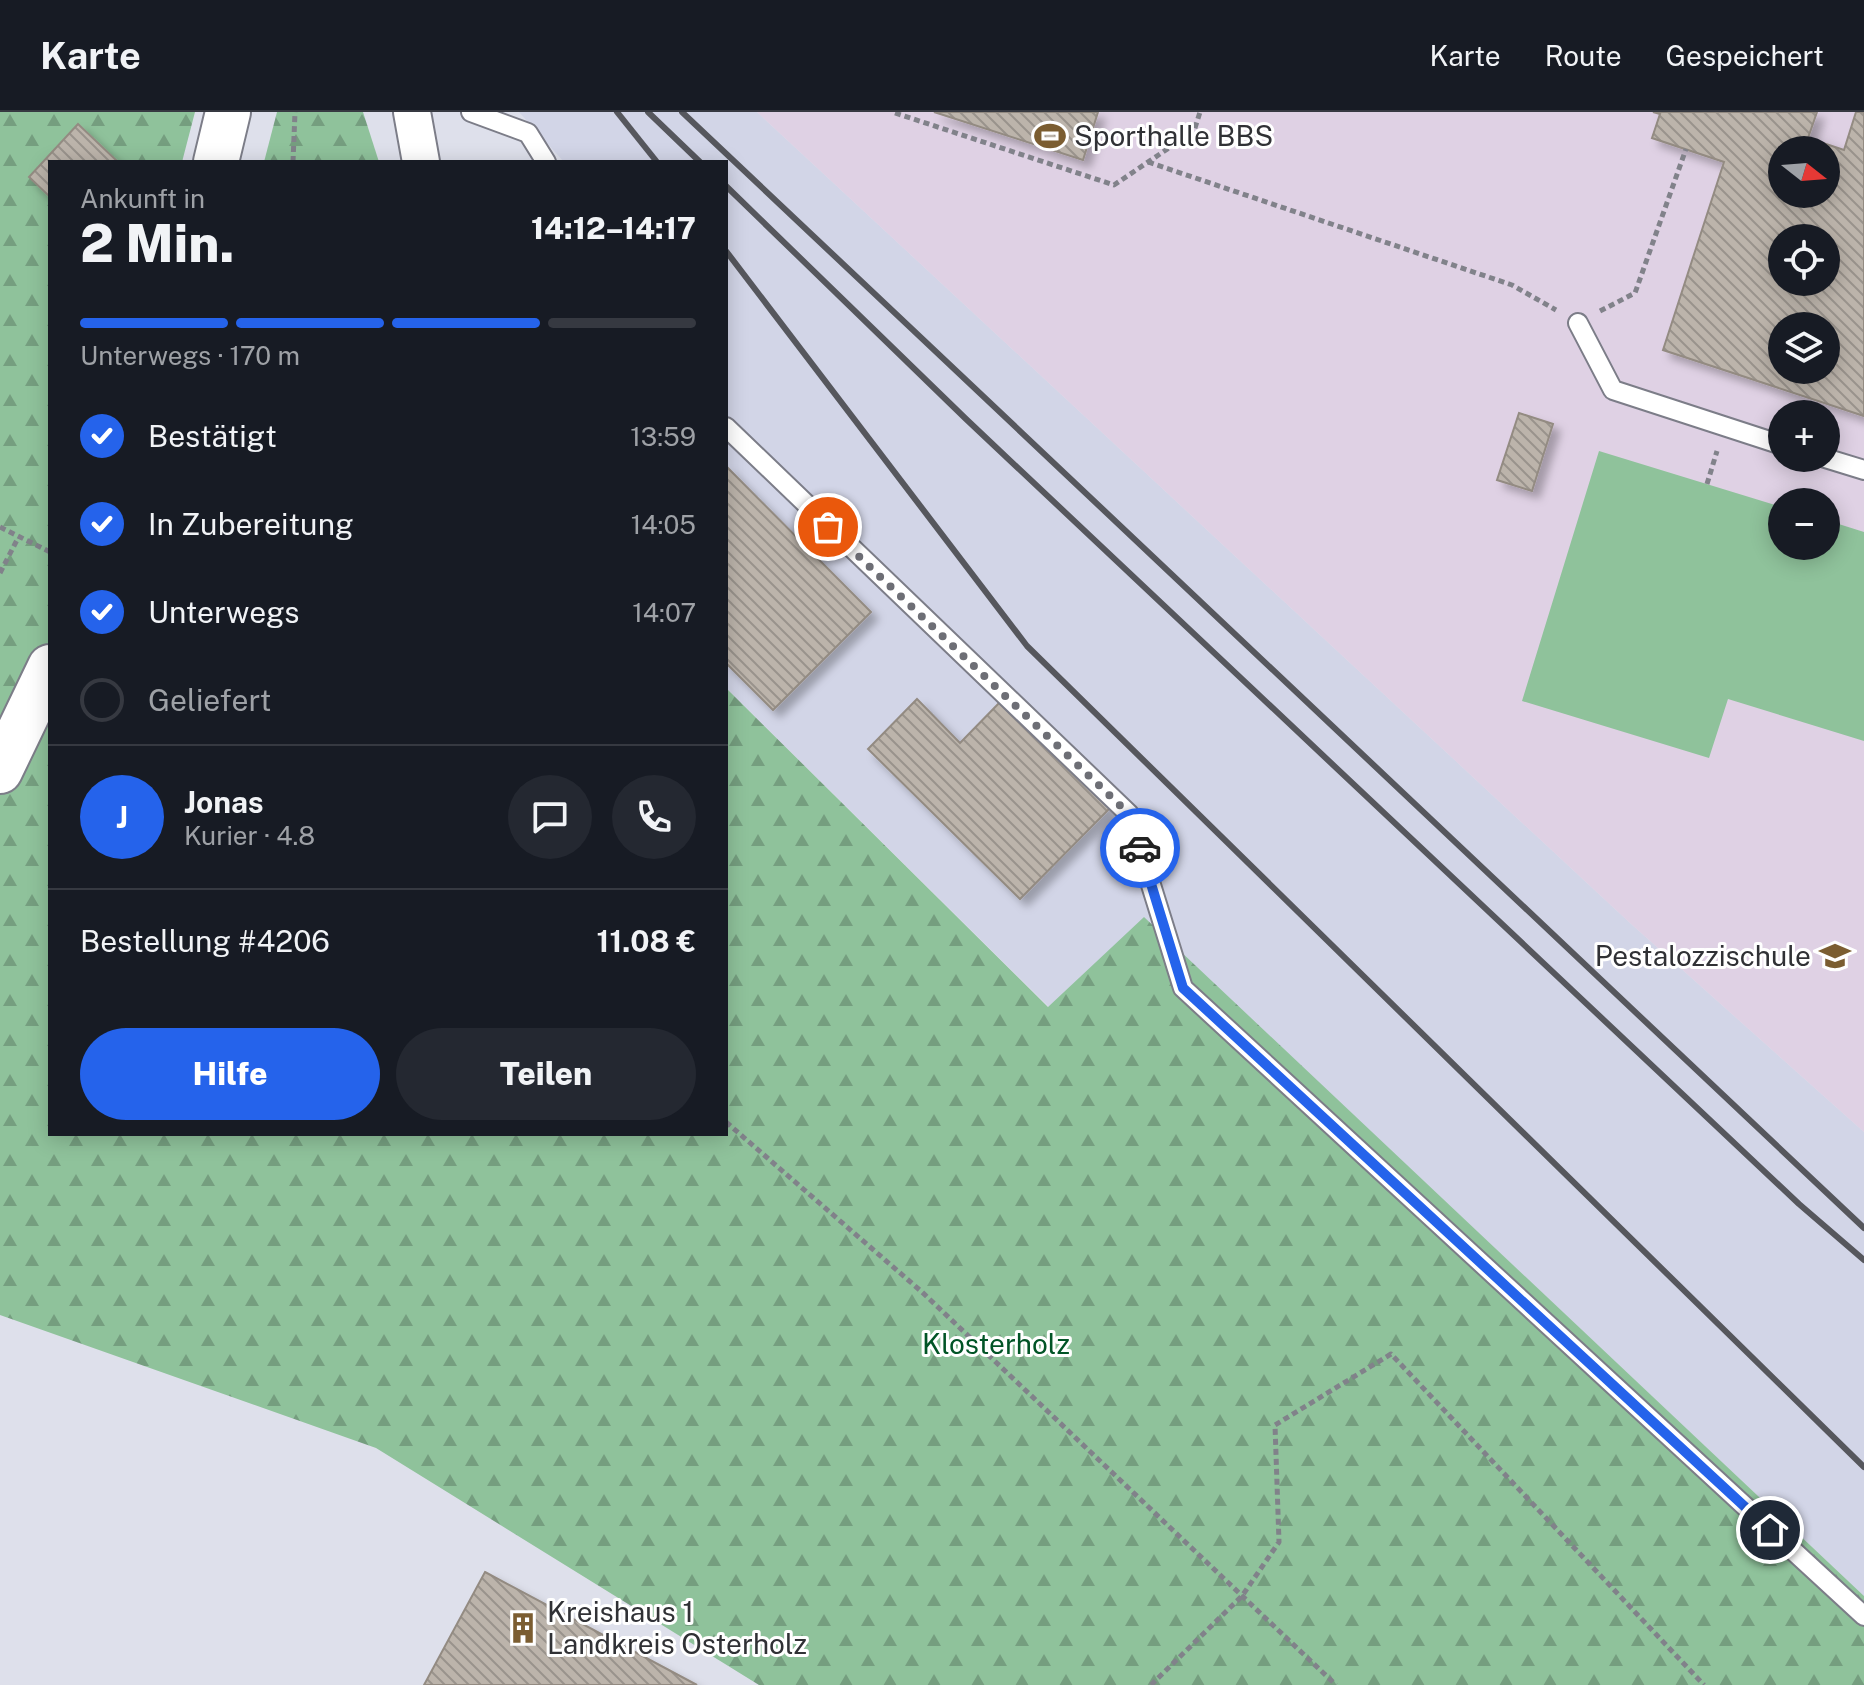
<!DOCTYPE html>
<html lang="de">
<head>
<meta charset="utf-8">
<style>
	body { margin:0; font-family:"Public Sans",sans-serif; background:#242831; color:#f1f3f6; height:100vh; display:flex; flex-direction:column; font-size:30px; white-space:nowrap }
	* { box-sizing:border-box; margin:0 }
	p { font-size:26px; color:#9ea1a6 }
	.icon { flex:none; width:44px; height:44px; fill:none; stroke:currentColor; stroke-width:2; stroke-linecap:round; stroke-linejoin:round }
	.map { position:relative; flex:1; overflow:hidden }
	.panel { position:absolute; left:48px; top:48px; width:680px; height:976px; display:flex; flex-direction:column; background:#171b24; border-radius:0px; box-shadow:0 4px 20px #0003 }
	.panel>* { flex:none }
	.needle { width:52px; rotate:107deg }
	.controls { position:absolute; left:1768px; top:24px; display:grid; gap:16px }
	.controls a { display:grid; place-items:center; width:72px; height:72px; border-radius:50%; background:#171b24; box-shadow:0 4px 20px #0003; font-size:40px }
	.pin { position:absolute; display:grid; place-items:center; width:68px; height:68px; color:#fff; margin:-34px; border:4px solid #fff; border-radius:50%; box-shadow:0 2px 8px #0007 }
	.courier { position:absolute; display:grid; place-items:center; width:80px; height:80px; margin:-40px; border:6px solid #2563eb; border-radius:50%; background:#fff; color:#222; box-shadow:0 2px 10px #0007 }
	.headline em { font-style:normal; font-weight:800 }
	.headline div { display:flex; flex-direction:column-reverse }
	.headline { display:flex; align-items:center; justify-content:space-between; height:136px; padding:0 32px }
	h1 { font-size:52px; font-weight:800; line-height:60px }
	.bar { display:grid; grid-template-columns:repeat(4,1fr); gap:12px 8px; align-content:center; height:96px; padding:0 32px }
	.bar i { height:10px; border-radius:6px; background:#363941 }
	.bar .on { background:#2563eb }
	.bar p { grid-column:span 4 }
	.line { display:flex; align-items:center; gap:20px; padding:0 32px; border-top:2px solid #363941 }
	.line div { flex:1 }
	.round { display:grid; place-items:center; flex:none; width:84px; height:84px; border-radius:42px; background:#242831 }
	ol { padding:0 32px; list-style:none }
	li { display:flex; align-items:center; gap:24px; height:88px }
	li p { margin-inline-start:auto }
	li .icon { padding:8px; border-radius:50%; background:#2563eb; color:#fff; stroke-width:4 }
	li:last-child { color:#9ea1a6 }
	li i { width:44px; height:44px; border:4px solid #363941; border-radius:50% }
	.action { display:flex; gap:16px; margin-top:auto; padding:16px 32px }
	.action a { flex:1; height:92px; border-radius:48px; background:#2563eb; color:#fff; font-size:32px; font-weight:800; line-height:92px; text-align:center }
	.action a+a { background:#242831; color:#f1f3f6 }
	header { display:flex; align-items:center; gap:48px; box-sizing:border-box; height:112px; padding:0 40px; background:#171b24; border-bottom:2px solid #363941 }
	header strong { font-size:38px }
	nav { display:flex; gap:44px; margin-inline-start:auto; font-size:28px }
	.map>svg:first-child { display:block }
	.built { fill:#d2d5e7 }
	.education { fill:#dfd1e4; fill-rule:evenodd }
	.green { fill:#8fc29b }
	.forest { fill:url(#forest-firs) }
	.building { fill:url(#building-back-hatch); stroke:#938b82; stroke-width:2; fill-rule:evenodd; filter:url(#shadow) }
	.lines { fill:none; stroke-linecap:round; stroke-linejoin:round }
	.service-casing { stroke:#7c7d88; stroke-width:22 }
	.minor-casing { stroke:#7c7d88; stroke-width:40 }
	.tertiary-casing { stroke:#7c7d88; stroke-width:48 }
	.path { stroke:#81828a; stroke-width:5; stroke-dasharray:6 4; stroke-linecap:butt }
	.service { stroke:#fff; stroke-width:18 }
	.minor { stroke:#fff; stroke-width:36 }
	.tertiary { stroke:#fff; stroke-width:44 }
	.rail { stroke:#56575d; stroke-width:6 }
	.done { stroke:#6d6e75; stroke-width:8; stroke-dasharray:0 14.4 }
	.route { stroke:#2563eb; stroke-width:10 }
	.labels { text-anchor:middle; stroke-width:6; stroke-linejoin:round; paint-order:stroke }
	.poi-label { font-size:28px; fill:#303135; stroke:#fff; text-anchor:start }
	.park-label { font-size:28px; fill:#015426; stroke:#fff }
</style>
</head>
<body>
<header>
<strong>Karte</strong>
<nav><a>Karte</a><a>Route</a><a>Gespeichert</a></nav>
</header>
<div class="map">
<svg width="1864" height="1573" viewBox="0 0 1864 1573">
	<defs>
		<pattern id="forest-firs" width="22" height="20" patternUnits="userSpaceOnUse" patternTransform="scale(2)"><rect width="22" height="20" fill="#8fc29b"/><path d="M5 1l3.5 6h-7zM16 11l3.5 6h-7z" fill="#759e7f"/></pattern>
		<pattern id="building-back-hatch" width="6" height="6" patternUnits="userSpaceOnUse" patternTransform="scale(2)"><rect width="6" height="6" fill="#bcb4ab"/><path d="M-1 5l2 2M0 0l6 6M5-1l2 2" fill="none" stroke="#99938c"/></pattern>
		<filter id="shadow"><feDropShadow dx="7" dy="7" stdDeviation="4" flood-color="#0004"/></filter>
	</defs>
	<rect width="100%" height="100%" fill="#dee0eb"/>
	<path class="built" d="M519,0H757L1630,811L1864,1020V1484L1144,806L1049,895L726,576V50H564Z"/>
	<path class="education" d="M757,0H1864V1020L1630,811ZM1782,38H1826V82H1782ZM1782,126H1826V170H1782ZM1782,214H1826V258H1782ZM1782,302H1826V346H1782ZM1782,390H1826V434H1782Z"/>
	<path class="green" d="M1599,339L1782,395V434H1826V408L1864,420V629L1728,587L1709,646L1522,589Z"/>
	<g class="forest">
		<path d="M0,0H195L182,50H50V1022H726V576L1048,895L1144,805L1864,1484V1573H759L376,1336L0,1203Z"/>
		<path d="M277,0H363L379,50H264Z"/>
	</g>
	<g class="building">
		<path d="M934,0H1098L1083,48Z"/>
		<path d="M1653,0H1817L1808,26L1844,38L1856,0H1864V304L1663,238L1724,50L1652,26L1660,2ZM1782,38H1826V82H1782ZM1782,126H1826V170H1782ZM1782,214H1826V258H1782Z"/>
		<path d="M78,12L118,50H50V85L29,65Z"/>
		<path d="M1519,301L1553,312L1532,379L1497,368Z"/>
		<path d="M726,354L871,500L773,598L726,551Z"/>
		<path d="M917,587L960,631L1003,587L1111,695L1020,787L868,637Z"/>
		<path d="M485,1460L697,1573H424Z"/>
	</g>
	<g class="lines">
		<defs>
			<g id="service">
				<path d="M471,0L528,21L546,50"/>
				<path d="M1578,211L1613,278L1782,333"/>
				<path d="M726,315L1129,702L1183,876L1864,1504"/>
				<path d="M1825,346L1864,358"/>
			</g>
			<path id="minor" d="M412,0L421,50"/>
			<g id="tertiary">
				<path d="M216,50L228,0"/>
				<path d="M0,659L50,555"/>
			</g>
		</defs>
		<use href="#service" class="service-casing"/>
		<use href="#minor" class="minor-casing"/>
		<use href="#tertiary" class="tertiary-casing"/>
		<g class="path">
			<path d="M895,1L1114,73L1194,19L1200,0"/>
			<path d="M293,50L295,0"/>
			<path d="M1148,50L1512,173L1556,198"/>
			<path d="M1600,199L1635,181L1686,37"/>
			<path d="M1707,372L1717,339"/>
			<path d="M0,415L50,440"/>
			<path d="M0,461L18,426"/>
			<path d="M726,1010L922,1180L1336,1573"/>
			<path d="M1151,1573L1242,1484L1279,1430L1275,1313L1391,1242L1704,1573"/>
		</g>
		<use href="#service" class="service"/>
		<use href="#minor" class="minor"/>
		<use href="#tertiary" class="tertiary"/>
		<g class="rail">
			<path d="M617,0L657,50"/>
			<path d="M648,0L700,50"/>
			<path d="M682,0L1864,1116"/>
			<path d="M726,74L966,307L1799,1092L1864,1148"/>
			<path d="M726,139L1027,534L1864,1355"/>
		</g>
	</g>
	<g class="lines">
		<path class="done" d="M828,415L1129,702L1140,736"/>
		<path class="route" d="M1140,736L1183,876L1770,1418"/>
	</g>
	<defs>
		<symbol id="stadium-bare" viewBox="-9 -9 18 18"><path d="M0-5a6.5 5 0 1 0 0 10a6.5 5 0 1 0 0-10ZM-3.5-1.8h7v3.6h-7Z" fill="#7b5d31" stroke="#fff" stroke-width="2.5" paint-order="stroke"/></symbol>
		<symbol id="school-bare" viewBox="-9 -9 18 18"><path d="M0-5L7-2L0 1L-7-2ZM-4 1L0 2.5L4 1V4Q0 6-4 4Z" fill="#7b5d31" stroke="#fff" stroke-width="2.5" paint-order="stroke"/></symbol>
		<symbol id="building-bare" viewBox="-9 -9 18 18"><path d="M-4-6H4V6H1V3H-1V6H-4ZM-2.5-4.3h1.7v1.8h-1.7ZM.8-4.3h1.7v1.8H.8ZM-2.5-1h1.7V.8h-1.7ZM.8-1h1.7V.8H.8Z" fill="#7b5d31" stroke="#fff" stroke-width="2.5" paint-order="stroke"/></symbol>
	</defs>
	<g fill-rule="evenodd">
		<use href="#stadium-bare" x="1028" y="2" width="44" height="44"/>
		<use href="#school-bare" x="1813" y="822" width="44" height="44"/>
		<use href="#building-bare" x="501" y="1494" width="44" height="44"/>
	</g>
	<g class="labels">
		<g class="poi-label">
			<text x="1074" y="34">Sporthalle BBS</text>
			<text x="1811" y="854" text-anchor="end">Pestalozzischule</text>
			<text x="547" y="1510">Kreishaus 1<tspan x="547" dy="32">Landkreis Osterholz</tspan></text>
		</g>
		<g class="park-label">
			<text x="996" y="1242">Klosterholz</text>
		</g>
	</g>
</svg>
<div class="controls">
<a><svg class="needle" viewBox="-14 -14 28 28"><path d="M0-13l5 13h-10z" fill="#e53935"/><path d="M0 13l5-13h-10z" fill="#9ea1a6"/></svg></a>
<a><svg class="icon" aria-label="locate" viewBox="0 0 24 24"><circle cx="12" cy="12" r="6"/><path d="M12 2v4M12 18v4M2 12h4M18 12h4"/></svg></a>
<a><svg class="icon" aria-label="layers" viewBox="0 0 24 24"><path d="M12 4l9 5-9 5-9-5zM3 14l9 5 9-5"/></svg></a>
<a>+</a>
<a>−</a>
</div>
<div class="pin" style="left:828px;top:415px;background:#ea580c"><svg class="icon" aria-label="bag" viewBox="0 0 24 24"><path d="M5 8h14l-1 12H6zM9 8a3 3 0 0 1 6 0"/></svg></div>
<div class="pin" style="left:1770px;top:1418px;background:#1f2937"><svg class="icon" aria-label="home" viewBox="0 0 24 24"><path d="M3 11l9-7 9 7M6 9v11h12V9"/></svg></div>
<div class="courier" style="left:1140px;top:736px"><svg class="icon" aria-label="car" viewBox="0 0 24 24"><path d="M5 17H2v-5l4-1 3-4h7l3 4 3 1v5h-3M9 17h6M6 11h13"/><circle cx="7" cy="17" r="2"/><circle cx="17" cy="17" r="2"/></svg></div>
<section class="panel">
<div class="headline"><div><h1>2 Min.</h1><p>Ankunft in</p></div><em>14:12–14:17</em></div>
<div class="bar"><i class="on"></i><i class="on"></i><i class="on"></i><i></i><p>Unterwegs · 170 m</p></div>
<ol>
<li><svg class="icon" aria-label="check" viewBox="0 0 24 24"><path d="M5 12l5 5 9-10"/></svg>Bestätigt<p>13:59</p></li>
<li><svg class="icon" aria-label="check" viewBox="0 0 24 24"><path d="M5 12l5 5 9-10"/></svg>In Zubereitung<p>14:05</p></li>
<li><svg class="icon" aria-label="check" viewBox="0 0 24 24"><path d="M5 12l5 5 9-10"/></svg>Unterwegs<p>14:07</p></li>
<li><i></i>Geliefert</li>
</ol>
<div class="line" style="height:144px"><b class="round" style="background:#2563eb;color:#fff">J</b><div><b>Jonas</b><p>Kurier · 4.8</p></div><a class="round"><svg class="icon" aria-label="chat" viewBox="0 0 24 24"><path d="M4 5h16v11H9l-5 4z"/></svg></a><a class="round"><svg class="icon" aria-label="phone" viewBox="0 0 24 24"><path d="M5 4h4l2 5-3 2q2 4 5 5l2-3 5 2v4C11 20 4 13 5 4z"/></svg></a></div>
<div class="line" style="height:104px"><div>Bestellung #4206</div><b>11.08 €</b></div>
<div class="action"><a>Hilfe</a><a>Teilen</a></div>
</section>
</div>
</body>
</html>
